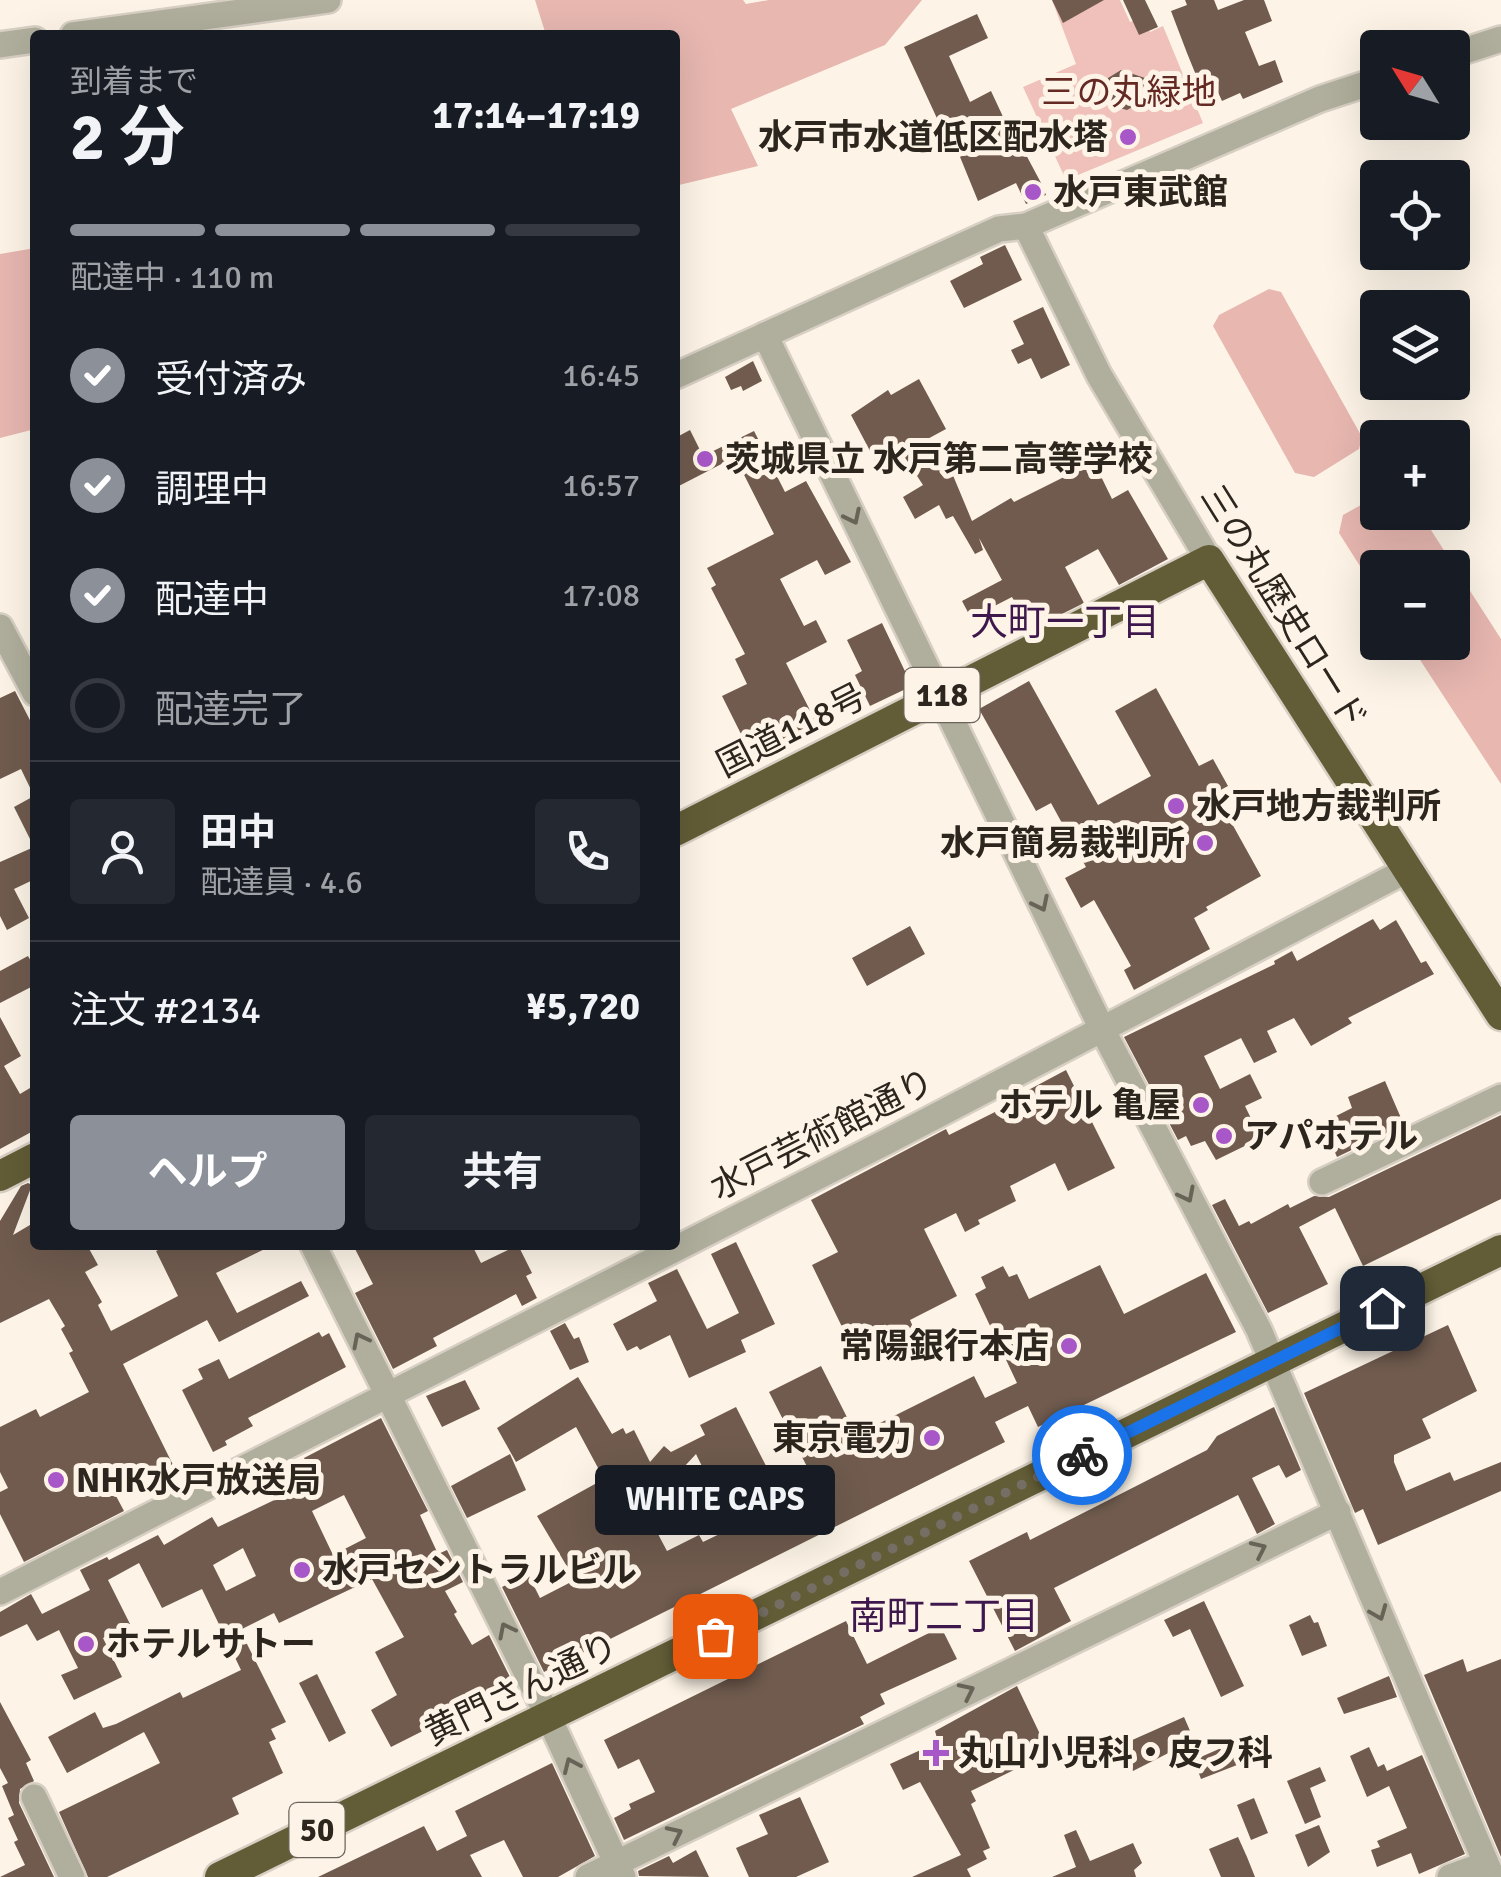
<!DOCTYPE html>
<html lang="ja">
<head>
<meta charset="utf-8">
<style>
	body { margin:0; font-family:Signika,"Noto Sans JP",sans-serif; background:#242831; color:#f1f3f6; height:100vh; display:flex; flex-direction:column; font-size:38px; white-space:nowrap }
	* { box-sizing:border-box; margin:0 }
	p { font-size:32px; color:#9ea1a6 }
	.icon { flex:none; width:55px; height:55px; fill:none; stroke:currentColor; stroke-width:2; stroke-linecap:round; stroke-linejoin:round }
	.map { position:relative; flex:1; overflow:hidden }
	.sheet { position:absolute; left:30px; top:30px; width:650px; height:1220px; display:flex; flex-direction:column; background:#171b24; border-radius:10px; box-shadow:0 10px 40px #0002 }
	.sheet>* { flex:none }
	.needle { width:65px; rotate:307deg }
	.controls { position:absolute; left:1360px; top:30px; display:grid; gap:20px }
	.controls a { display:grid; place-items:center; width:110px; height:110px; border-radius:10px; background:#171b24; box-shadow:0 10px 40px #0002; font-size:50px }
	.pin { position:absolute; display:grid; place-items:center; width:85px; height:85px; color:#fff; margin:-42px; border-radius:20px; box-shadow:0 5px 15px #0006 }
	.courier { position:absolute; display:grid; place-items:center; width:100px; height:100px; margin:-50px; border:8px solid #1a73e8; border-radius:50%; background:#fff; color:#222; box-shadow:0 2px 12px #0007 }
	.bubble { position:absolute; height:70px; border-radius:10px; background:#171b24; box-shadow:0 10px 40px #0002; font-size:32px; font-weight:700; line-height:70px; text-align:center }
	.overview em { font-style:normal; font-weight:700 }
	.overview div { display:flex; flex-direction:column-reverse }
	.overview { display:flex; align-items:center; justify-content:space-between; height:170px; padding:0 40px }
	h1 { font-size:65px; font-weight:700; line-height:75px }
	.bar { display:grid; grid-template-columns:repeat(4,1fr); gap:15px 10px; align-content:center; height:120px; padding:0 40px }
	.bar i { height:12px; border-radius:8px; background:#363941 }
	.bar .active { background:#8c9099 }
	.bar p { grid-column:span 4 }
	.line { display:flex; align-items:center; gap:25px; padding:0 40px; border-top:2px solid #363941 }
	.line div { flex:1 }
	.round { display:grid; place-items:center; flex:none; width:105px; height:105px; border-radius:10px; background:#242831 }
	ol { padding:0 40px; list-style:none }
	li { display:flex; align-items:center; gap:30px; height:110px }
	li p { margin-inline-start:auto }
	li .icon { padding:10px; border-radius:50%; background:#8c9099; color:#fff; stroke-width:4 }
	li:last-child { color:#9ea1a6 }
	li i { width:55px; height:55px; border:5px solid #363941; border-radius:50% }
	.action { display:flex; gap:20px; margin-top:auto; padding:20px 40px }
	.action a { flex:1; height:115px; border-radius:10px; background:#8c9099; color:#fff; font-size:40px; font-weight:700; line-height:115px; text-align:center }
	.action a+a { background:#242831; color:#f1f3f6 }
	.map>svg:first-child { display:block }
	.green { fill:#efc1ba }
	.forest { fill:#e7b7b0 }
	.building { fill:#705b4e; fill-rule:evenodd }
	.lines { fill:none; stroke-linecap:round; stroke-linejoin:round }
	.minor-casing { stroke:#d7cfc3; stroke-width:30 }
	.highway-casing { stroke:#d7cfc3; stroke-width:35 }
	.minor { stroke:#b0ae9c; stroke-width:25 }
	.highway { stroke:#625d36; stroke-width:30 }
	.oneway { stroke:#676357 }
	.done { stroke:#756e64; stroke-width:10; stroke-dasharray:0 18 }
	.route { stroke:#1a73e8; stroke-width:12 }
	.poi-dot { fill:#a757c7; stroke:#fdf4e7; stroke-width:4 }
	.labels { text-anchor:middle; stroke-width:10; stroke-linejoin:round; paint-order:stroke }
	.shield { fill:#fdf4e7; stroke:#6b645a; stroke-width:2.5 }
	.shield-label { font-size:32px; font-weight:bold; fill:#2c261e }
	.park-label { font-size:35px; fill:#642923; stroke:#fdf4e7 }
	.poi-label { font-size:35px; font-weight:bold; fill:#2c261e; stroke:#fdf4e7; text-anchor:start }
	.street-label { font-size:35px; fill:#2c261e; stroke:#fdf4e7 }
	.neighbourhood-label { font-size:38px; fill:#3e184d; stroke:#fdf4e7 }
</style>
</head>
<body>
<div class="map">
<svg width="1501" height="1877" viewBox="0 0 1501 1877">
	<rect width="100%" height="100%" fill="#fdf4e7"/>
	<path class="green" d="M1052,0H1120L1130,22L1143,17L1150,32L1163,26L1203,123L1066,180L1023,87L1076,64Z"/>
	<g class="forest">
		<path d="M535,0H743L746,4L769,0H922L885,45L731,109L758,166L675,186V35H546Z"/>
		<path d="M35,248V429L0,438V254Z"/>
		<path d="M1269,289L1281,292L1362,437L1359,449L1314,477L1295,473L1213,326L1219,315Z"/>
		<path d="M1377,496L1378,512L1420,513L1501,639V784L1409,643L1452,642V568H1378L1377,593L1339,533L1343,515Z"/>
	</g>
	<g class="building">
		<path d="M1052,0H1104L1063,23Z"/>
		<path d="M1123,0H1145L1158,27L1139,35Z"/>
		<path d="M1185,0H1214L1218,10L1244,0H1264L1272,21L1245,32L1259,66L1275,60L1283,82L1243,99L1240,93L1222,101L1210,75L1198,80L1187,53L1171,11L1187,5Z"/>
		<path d="M977,14L988,38L949,56L970,102L991,91L1012,136L1015,134L1040,181L1046,195L1026,204L1016,183L978,201L947,125L941,127L904,47Z"/>
		<path d="M1121,70L1145,78L1140,103L1127,110L1112,106L1104,93L1108,78Z"/>
		<path d="M1005,245L1022,280L964,308L950,281L983,264L980,257Z"/>
		<path d="M1043,307L1070,365L1041,379L1031,358L1018,364L1011,350L1024,344L1013,321Z"/>
		<path d="M753,361L762,381L743,391L741,386L731,390L725,377Z"/>
		<path d="M919,379L946,429L922,442L947,461L972,521L1011,498L1014,502L1094,462L1112,499L1128,490L1168,559L1119,585L1098,549L1065,567L1084,603L1030,630L1012,597L971,618L962,601L1002,580L979,538L983,550L975,554L953,516L946,519L939,505L915,519L903,497L923,485L902,453L878,466L851,415L888,390L891,395Z"/>
		<path d="M690,430L703,456L754,431L785,492L806,481L851,562L825,575L817,560L780,579L804,626L816,620L827,642L786,663L818,726L753,758L722,696L747,684L735,659L745,654L711,588L716,585L707,568L774,534L735,457L675,488V438Z"/>
		<path d="M882,623L912,686L870,706L855,675L862,671L847,640Z"/>
		<path d="M1029,681L1098,805L1151,776L1115,711L1156,688L1199,766L1213,759L1228,786L1215,793L1261,876L1206,907L1208,910L1194,918L1210,949L1134,990L1124,970L1131,966L1094,900L1081,908L1065,878L1086,867L1051,803L1036,811L979,709Z"/>
		<path d="M15,691L35,730V879L14,889L29,918L7,930L0,916V862L34,847L14,807L34,796L21,769L0,779V698Z"/>
		<path d="M1373,919L1380,930L1396,920L1421,963L1426,961L1434,974L1348,1018L1352,1023L1311,1046L1294,1018L1267,1031L1277,1052L1254,1063L1241,1038L1204,1056L1220,1089L1250,1074L1262,1098L1245,1106L1259,1135L1253,1137L1255,1141L1216,1160L1205,1141L1191,1146L1186,1136L1178,1140L1124,1037L1275,964L1274,961L1292,951L1297,961Z"/>
		<path d="M910,926L925,954L867,986L852,958Z"/>
		<path d="M28,956L35,968V985L0,1003V971Z"/>
		<path d="M0,1017L21,1056L4,1066L20,1094L35,1085V1130L0,1149Z"/>
		<path d="M1066,1070L1115,1168L1068,1191L1055,1163L1010,1186L1016,1201L978,1220L980,1224L965,1232L956,1213L924,1229L957,1296L910,1320L917,1336L860,1364L812,1265L838,1252L811,1200L946,1129L949,1135L1021,1099L1019,1095Z"/>
		<path d="M1385,1081L1404,1125L1337,1157L1322,1123L1352,1108L1348,1097Z"/>
		<path d="M1501,1115V1199L1363,1266L1335,1208L1299,1227L1328,1284L1268,1313L1212,1205L1225,1199L1239,1226L1249,1221L1251,1224L1288,1204L1290,1208L1314,1196L1329,1197Z"/>
		<path d="M28,1183L32,1185L13,1235L35,1222V1245H87L98,1265L85,1272L102,1302L98,1305L111,1331L178,1296L156,1251L170,1245H273L216,1273L237,1313L301,1281L309,1296L219,1342L207,1320L123,1364L173,1465L115,1494L124,1511L24,1562L0,1514V1492L8,1488L0,1472V1427L36,1409L40,1417L89,1392L69,1353L73,1351L61,1329L65,1326L49,1299L0,1323V1221L21,1186Z"/>
		<path d="M736,1242L775,1324L741,1340L746,1352L689,1378L670,1335L640,1350L637,1346L627,1351L613,1324L657,1301L648,1283L677,1269L707,1329L739,1313L711,1254Z"/>
		<path d="M353,1245H472L481,1263L518,1245L532,1273L526,1276L537,1298L522,1306L516,1294L433,1338L437,1346L393,1369L355,1293L373,1284Z"/>
		<path d="M1100,1265L1124,1314L1206,1273L1236,1332L1038,1427L1028,1406L995,1422L1005,1442L544,1672L502,1587L528,1574L540,1598L575,1580L537,1516L604,1479L576,1427L516,1462L497,1428L578,1377L612,1434L623,1428L626,1434L634,1430L650,1462L664,1446L671,1452L705,1435L700,1425L736,1407L790,1513L794,1510L798,1518L826,1504L769,1392L821,1366L856,1435L974,1376L985,1398L1017,1383L975,1294L986,1288L981,1277L1003,1266L1009,1277L1017,1274L1029,1299ZM696,1454L732,1528L703,1542L699,1535L667,1551L650,1519L666,1509L658,1495Z"/>
		<path d="M565,1323L574,1339L579,1337L589,1362L570,1370L550,1331Z"/>
		<path d="M1448,1325L1477,1391L1422,1419L1431,1438L1394,1455V1462L1406,1491L1450,1472L1454,1481L1501,1462V1491L1378,1545L1363,1509L1355,1513L1304,1393Z"/>
		<path d="M319,1332L322,1337L329,1333L346,1367L248,1418L253,1426L225,1441L227,1445L213,1452L182,1390L203,1379L198,1369L219,1359L229,1379Z"/>
		<path d="M465,1380L480,1409L442,1427L426,1396Z"/>
		<path d="M1274,1407L1301,1470L1286,1478L1279,1465L1252,1478L1275,1524L1257,1534L1238,1495L1054,1588L1071,1621L1015,1651L969,1561L1027,1532L1030,1540L1207,1450L1217,1436Z"/>
		<path d="M381,1418L428,1511L420,1515L438,1554L447,1550L463,1582L445,1591L457,1612L454,1614L472,1645L489,1635L514,1685L391,1747L371,1710L397,1695L375,1652L404,1637L372,1579L279,1623L274,1613L240,1630L286,1722L271,1729L276,1739L269,1742L283,1773L232,1798L239,1814L107,1877H88L59,1812L160,1763L144,1732L67,1773L48,1737L95,1712L103,1728L116,1724L180,1692L183,1698L241,1670L202,1589L162,1608L139,1563L108,1580L130,1624L103,1638L122,1677L74,1700L61,1675L78,1668L59,1630L37,1641L27,1624L0,1637V1612L31,1594L42,1614L90,1590L80,1570L107,1557L109,1560L158,1535L164,1545L212,1517L218,1527L316,1480L304,1458ZM344,1495L366,1538L333,1555L312,1511ZM243,1548L256,1576L226,1591L213,1565Z"/>
		<path d="M510,1454L526,1490L467,1518L451,1486Z"/>
		<path d="M1204,1601L1244,1686L1221,1697L1190,1629L1173,1637L1164,1620Z"/>
		<path d="M1310,1615L1314,1623L1318,1622L1327,1646L1302,1656L1289,1625Z"/>
		<path d="M846,1621L867,1664L941,1627L957,1659L880,1694L885,1704L860,1717L864,1724L624,1840L614,1818L631,1809L629,1804L655,1792L639,1759L618,1769L604,1740Z"/>
		<path d="M1463,1659L1467,1672L1501,1659V1857L1424,1675Z"/>
		<path d="M317,1674L346,1733L329,1742L299,1683Z"/>
		<path d="M1389,1676L1397,1697L1344,1714L1337,1698Z"/>
		<path d="M1017,1686L1049,1753L971,1791L976,1801L971,1804L990,1848L983,1851L987,1859L967,1869L971,1877H912L961,1855L920,1782L903,1790L890,1764L938,1742L935,1731Z"/>
		<path d="M0,1702L31,1760L26,1763L34,1781L20,1789L19,1803L54,1877H0L25,1865L14,1842L18,1840L8,1818L14,1815L2,1786L8,1783L0,1768Z"/>
		<path d="M1184,1717L1194,1740L1133,1771L1121,1745Z"/>
		<path d="M1228,1745L1237,1765L1201,1779L1194,1760Z"/>
		<path d="M1369,1747L1378,1767L1384,1764L1387,1771L1422,1755L1465,1854L1419,1874L1411,1853L1377,1867L1371,1850L1380,1847L1377,1841L1407,1828L1389,1786L1367,1797L1350,1756Z"/>
		<path d="M552,1763L595,1856L558,1877H523L504,1840L470,1855L482,1877H318L424,1826L437,1851L467,1836L455,1811Z"/>
		<path d="M1320,1767L1326,1781L1310,1788L1321,1817L1305,1824L1287,1781Z"/>
		<path d="M800,1797L829,1862L796,1877H749L736,1848L768,1834L759,1815Z"/>
		<path d="M1254,1798L1268,1833L1251,1840L1237,1805Z"/>
		<path d="M1319,1825L1330,1852L1308,1867L1295,1835Z"/>
		<path d="M1076,1830L1090,1861L1133,1843L1142,1863L1134,1870L1136,1877H1052L1076,1867L1064,1835Z"/>
		<path d="M1238,1837L1247,1857L1255,1877H1221L1209,1849Z"/>
		<path d="M696,1850L709,1877L639,1876L638,1871L669,1856L673,1863Z"/>
	</g>
	<g class="lines">
		<defs>
			<g id="minor">
				<path d="M73,35L328,0"/>
				<path d="M0,45L35,40"/>
				<path d="M1452,55L1501,39"/>
				<path d="M1026,226L1099,375L1209,560"/>
				<path d="M765,335L1102,1029L1259,1330L1492,1877"/>
				<path d="M675,376L999,229L1026,226L1320,99L1378,80"/>
				<path d="M0,627L35,693"/>
				<path d="M1322,1182L1501,1097"/>
				<path d="M313,1245L549,1718L623,1877"/>
				<path d="M0,1592L888,1141L1407,870"/>
				<path d="M34,1797L72,1877"/>
				<path d="M588,1877L1338,1512"/>
				<path d="M1450,1877L1486,1864"/>
			</g>
			<g id="highway">
				<path d="M675,831L1209,560L1501,1015"/>
				<path d="M0,1176L35,1158"/>
				<path d="M220,1877L1501,1250"/>
			</g>
		</defs>
		<use href="#minor" class="minor-casing"/>
		<use href="#highway" class="highway-casing"/>
		<use href="#minor" class="minor"/>
		<use href="#highway" class="highway"/>
	</g>
	<defs><path id="oneway-chevron" d="M-2-3.5L2.5 0L-2 3.5" fill="none" stroke-width="1.6" stroke-linecap="round" stroke-linejoin="round" transform="scale(2.5)"/></defs>
	<g class="oneway">
		<use href="#oneway-chevron" transform="translate(853 517) rotate(64)"/>
		<use href="#oneway-chevron" transform="translate(1041 904) rotate(64)"/>
		<use href="#oneway-chevron" transform="translate(1187 1195) rotate(63)"/>
		<use href="#oneway-chevron" transform="translate(360 1340) rotate(-117)"/>
		<use href="#oneway-chevron" transform="translate(1259 1549) rotate(-25)"/>
		<use href="#oneway-chevron" transform="translate(1379 1613) rotate(68)"/>
		<use href="#oneway-chevron" transform="translate(506 1630) rotate(-117)"/>
		<use href="#oneway-chevron" transform="translate(967 1691) rotate(-26)"/>
		<use href="#oneway-chevron" transform="translate(571 1765) rotate(-114)"/>
		<use href="#oneway-chevron" transform="translate(675 1834) rotate(-26)"/>
	</g>
	<g class="lines">
		<path class="done" d="M715,1636L1082,1455"/>
		<path class="route" d="M1082,1455L1382,1308"/>
	</g>
	<g class="poi-dot">
		<circle cx="1128" cy="137" r="10"/>
		<circle cx="1033" cy="192" r="10"/>
		<circle cx="705" cy="459" r="10"/>
		<circle cx="1176" cy="806" r="10"/>
		<circle cx="1205" cy="843" r="10"/>
		<circle cx="1201" cy="1105" r="10"/>
		<circle cx="1224" cy="1136" r="10"/>
		<circle cx="1069" cy="1346" r="10"/>
		<circle cx="932" cy="1438" r="10"/>
		<circle cx="56" cy="1480" r="10"/>
		<circle cx="302" cy="1570" r="10"/>
		<circle cx="86" cy="1644" r="10"/>
		<path d="M931 1738h10v10h10v10h-10v10h-10v-10h-10v-10h10z"/>
	</g>
	<g class="labels">
		<g class="shield">
			<rect x="904.5" y="668" width="75" height="54" rx="8"/>
			<rect x="289.5" y="1803" width="55" height="54" rx="8"/>
		</g>
		<g class="shield-label">
			<text x="942" y="706">118</text>
			<text x="317" y="1841">50</text>
		</g>
		<g class="park-label">
			<text x="1129" y="104">三の丸緑地</text>
		</g>
		<g class="poi-label">
			<text x="1108" y="149" text-anchor="end">水戸市水道低区配水塔</text>
			<text x="1053" y="204">水戸東武館</text>
			<text x="725" y="471">茨城県立 水戸第二高等学校</text>
			<text x="1196" y="818">水戸地方裁判所</text>
			<text x="1185" y="855" text-anchor="end">水戸簡易裁判所</text>
			<text x="1181" y="1117" text-anchor="end">ホテル 亀屋</text>
			<text x="1244" y="1148">アパホテル</text>
			<text x="1049" y="1358" text-anchor="end">常陽銀行本店</text>
			<text x="912" y="1450" text-anchor="end">東京電力</text>
			<text x="76" y="1492">NHK水戸放送局</text>
			<text x="322" y="1582">水戸セントラルビル</text>
			<text x="106" y="1656">ホテルサトー</text>
			<text x="958" y="1765">丸山小児科・皮フ科</text>
		</g>
		<g class="street-label">
			<text transform="translate(1284 607) rotate(58)" y="12">三の丸歴史ロード</text>
			<text transform="translate(791 730) rotate(-27)" y="12">国道118号</text>
			<text transform="translate(822 1134) rotate(-27)" y="12">水戸芸術館通り</text>
			<text transform="translate(521 1689) rotate(-26)" y="12">黄門さん通り</text>
		</g>
		<g class="neighbourhood-label">
			<text x="1065" y="635">大町一丁目</text>
			<text x="944" y="1629">南町二丁目</text>
		</g>
	</g>
</svg>
<div class="controls">
<a><svg class="needle" viewBox="-14 -14 28 28"><path d="M0-13l5 13h-10z" fill="#e53935"/><path d="M0 13l5-13h-10z" fill="#9ea1a6"/></svg></a>
<a><svg class="icon" aria-label="locate" viewBox="0 0 24 24"><circle cx="12" cy="12" r="6"/><path d="M12 2v4M12 18v4M2 12h4M18 12h4"/></svg></a>
<a><svg class="icon" aria-label="layers" viewBox="0 0 24 24"><path d="M12 4l9 5-9 5-9-5zM3 14l9 5 9-5"/></svg></a>
<a>+</a>
<a>−</a>
</div>
<div class="pin" style="left:715px;top:1636px;background:#ea580c"><svg class="icon" aria-label="bag" viewBox="0 0 24 24"><path d="M5 8h14l-1 12H6zM9 8a3 3 0 0 1 6 0"/></svg></div>
<div class="pin" style="left:1382px;top:1308px;background:#1f2937"><svg class="icon" aria-label="home" viewBox="0 0 24 24"><path d="M3 11l9-7 9 7M6 9v11h12V9"/></svg></div>
<div class="courier" style="left:1082px;top:1455px"><svg class="icon" aria-label="bike" viewBox="0 0 24 24"><circle cx="6" cy="16" r="4"/><circle cx="18" cy="16" r="4"/><path d="M6 16l4-8h5l3 8M10 8l3 8H6M13 5h3"/></svg></div>
<div class="bubble" style="left:595px;top:1465px;width:240px">WHITE CAPS</div>
<section class="sheet">
<div class="overview"><div><h1>2 分</h1><p>到着まで</p></div><em>17:14–17:19</em></div>
<div class="bar"><i class="active"></i><i class="active"></i><i class="active"></i><i></i><p>配達中 · 110 m</p></div>
<ol>
<li><svg class="icon" aria-label="check" viewBox="0 0 24 24"><path d="M5 12l5 5 9-10"/></svg>受付済み<p>16:45</p></li>
<li><svg class="icon" aria-label="check" viewBox="0 0 24 24"><path d="M5 12l5 5 9-10"/></svg>調理中<p>16:57</p></li>
<li><svg class="icon" aria-label="check" viewBox="0 0 24 24"><path d="M5 12l5 5 9-10"/></svg>配達中<p>17:08</p></li>
<li><i></i>配達完了</li>
</ol>
<div class="line" style="height:180px"><a class="round"><svg class="icon" aria-label="person" viewBox="0 0 24 24"><circle cx="12" cy="8" r="4"/><path d="M4 21q1-7 8-7t8 7"/></svg></a><div><b>田中</b><p>配達員 · 4.6</p></div><a class="round"><svg class="icon" aria-label="phone" viewBox="0 0 24 24"><path d="M5 4h4l2 5-3 2q2 4 5 5l2-3 5 2v4C11 20 4 13 5 4z"/></svg></a></div>
<div class="line" style="height:130px"><div>注文 #2134</div><b>¥5,720</b></div>
<div class="action"><a>ヘルプ</a><a>共有</a></div>
</section>
</div>
</body>
</html>
